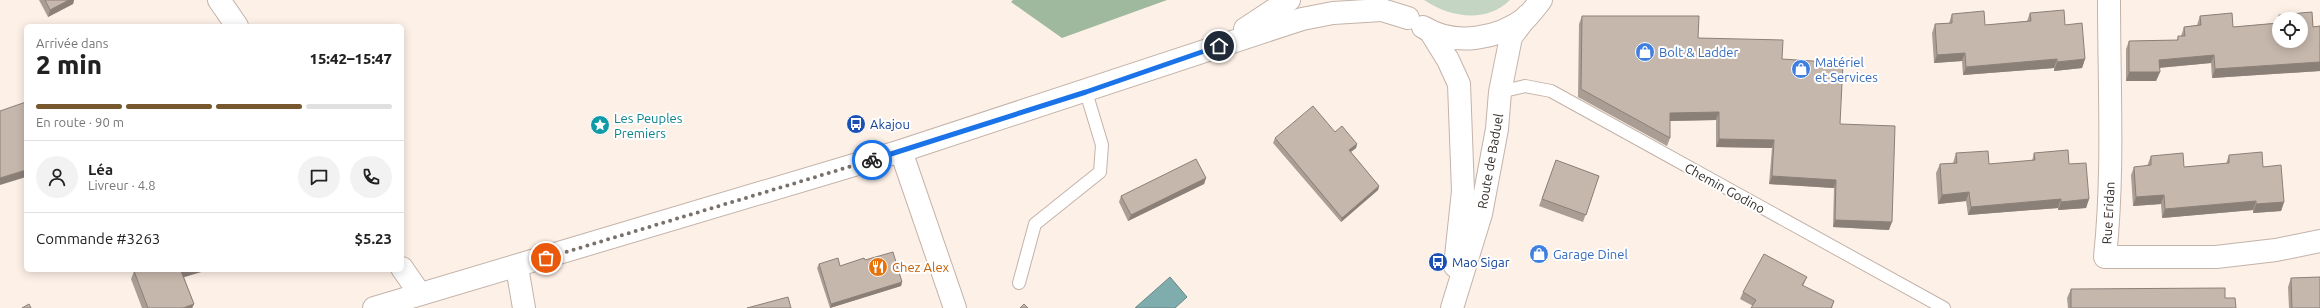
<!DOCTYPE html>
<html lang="fr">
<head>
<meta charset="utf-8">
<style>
	body { margin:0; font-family:Ubuntu,sans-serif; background:#f2f2f2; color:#222; height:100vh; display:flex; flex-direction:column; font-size:15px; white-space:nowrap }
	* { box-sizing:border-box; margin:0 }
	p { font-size:13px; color:#767676 }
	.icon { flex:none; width:22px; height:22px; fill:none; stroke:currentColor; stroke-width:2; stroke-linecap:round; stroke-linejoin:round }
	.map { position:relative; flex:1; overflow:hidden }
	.drawer { position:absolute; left:24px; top:24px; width:380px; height:248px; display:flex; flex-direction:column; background:#fff; border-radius:6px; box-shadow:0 2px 10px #0003 }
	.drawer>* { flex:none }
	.buttons { position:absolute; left:2272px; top:12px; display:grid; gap:8px }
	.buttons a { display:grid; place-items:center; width:36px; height:36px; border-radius:50%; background:#fff; box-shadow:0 2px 10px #0003; font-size:20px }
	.pin { position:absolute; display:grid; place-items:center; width:34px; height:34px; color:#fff; margin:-17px; border:2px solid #fff; border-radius:50%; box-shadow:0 1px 4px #0007 }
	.courier { position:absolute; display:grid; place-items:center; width:40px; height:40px; margin:-20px; border:3px solid #1a73e8; border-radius:50%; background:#fff; color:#222; box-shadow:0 1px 5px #0007 }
	.overview em { font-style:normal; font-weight:800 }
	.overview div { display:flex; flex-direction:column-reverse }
	.overview { display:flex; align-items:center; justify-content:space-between; height:68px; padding:0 12px }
	h1 { font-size:26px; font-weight:800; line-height:30px }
	.bar { display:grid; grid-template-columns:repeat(4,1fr); gap:6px 4px; align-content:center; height:48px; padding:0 12px }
	.bar i { height:5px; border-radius:3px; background:#e0e0e0 }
	.bar .current { background:#77572d }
	.bar p { grid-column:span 4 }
	.line { display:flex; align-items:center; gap:10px; padding:0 12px; border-top:1px solid #e0e0e0 }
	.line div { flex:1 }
	.round { display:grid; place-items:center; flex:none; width:42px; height:42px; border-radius:21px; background:#f2f2f2 }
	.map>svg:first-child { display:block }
	.green { fill:#c4d5c3 }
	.forest { fill:#9eb99d }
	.water { fill:#7facad; stroke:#688685 }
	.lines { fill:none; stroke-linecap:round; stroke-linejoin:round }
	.service-casing { stroke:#c3b3a9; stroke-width:14 }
	.minor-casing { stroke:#c3b3a9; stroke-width:24 }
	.secondary-casing { stroke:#c3b3a9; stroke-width:24 }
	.service { stroke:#fff; stroke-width:12 }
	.minor { stroke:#fff; stroke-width:22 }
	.secondary { stroke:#fff; stroke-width:22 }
	.wall { fill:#aa9d94; fill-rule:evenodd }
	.shaded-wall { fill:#8b8078 }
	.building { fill:#c6b7ac; stroke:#8b8078 }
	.done { stroke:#79716b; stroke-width:4; stroke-dasharray:0 7.2 }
	.route { stroke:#1a73e8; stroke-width:5 }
	.labels { text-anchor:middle; stroke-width:4; stroke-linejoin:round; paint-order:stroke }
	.shop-label { font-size:13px; fill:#366cbe; stroke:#fff; text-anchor:start }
	.culture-label { font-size:13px; fill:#0d838f; stroke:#fff; text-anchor:start }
	.transit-label { font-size:13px; fill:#164399; stroke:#fff; text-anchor:start }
	.street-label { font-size:13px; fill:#322c28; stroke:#fff }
	.food-label { font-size:13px; fill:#c56008; stroke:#fff; text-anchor:start }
</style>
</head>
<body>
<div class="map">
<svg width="2320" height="308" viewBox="0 0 2320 308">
	<rect width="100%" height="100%" fill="#fdf0e7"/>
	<path class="green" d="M1424,0H1510C1486,24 1449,17 1424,0Z"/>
	<path class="forest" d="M1013,0H1167L1062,38L1011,2Z"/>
	<path class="water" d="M1170,277L1187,297L1175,308H1135Z"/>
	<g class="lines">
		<defs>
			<g id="service">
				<path d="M1500,92L1525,86L1551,91L1944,308"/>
				<path d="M1019,283L1035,224L1100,172L1102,145L1086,92"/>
			</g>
			<g id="minor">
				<path d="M219,0L237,26"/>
				<path d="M2109,0C2109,86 2114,172 2105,257H2216L2276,250L2320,241"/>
				<path d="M901,151L955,308"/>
				<path d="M517,267L524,308"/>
				<path d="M402,268L420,294"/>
			</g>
			<g id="secondary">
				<path d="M1423,27C1455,47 1499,39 1527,17C1532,12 1537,5 1541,0"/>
				<path d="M1245,29L1289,0"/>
				<path d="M1430,31L1448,60L1459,84L1463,191L1455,266"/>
				<path d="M374,308L901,151L1302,19L1333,13L1382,10L1408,18"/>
				<path d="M1452,308L1481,214L1497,129L1500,92L1511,37L1527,16"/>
			</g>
		</defs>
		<use href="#service" class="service-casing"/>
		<use href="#minor" class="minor-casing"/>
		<use href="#secondary" class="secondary-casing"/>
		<use href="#service" class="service"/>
		<use href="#minor" class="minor"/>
		<use href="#secondary" class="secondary"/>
	</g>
	<g class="wall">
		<path d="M39,0H74L73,4L48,17Z"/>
		<path d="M2312,12L2313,27L2320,26V71L2212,78L2211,63L2159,68L2160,72L2156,81H2126V49L2129,41L2177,40L2178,36H2181L2184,27L2197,25L2200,16L2232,13L2233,27L2276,23L2279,15ZM2279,19H2301V41H2279Z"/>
		<path d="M2030,13L2065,25L2085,59L2082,68L2054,71V68L1963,75L1962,61L1934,63L1932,33L1935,24L1949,23L1952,14L1985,25L2027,21Z"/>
		<path d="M1582,16L1698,38L1782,59L1840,124L1889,230L1833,227L1834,188L1769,184L1772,148L1716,147V120L1670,121V138L1667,146L1578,97L1579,24Z"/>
		<path d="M1335,132L1357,144L1356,148L1351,152L1379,186L1378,190L1341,222L1273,143L1275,138Z"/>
		<path d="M1956,153L1989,164L2032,161L2034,153L2069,164L2089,199L2086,208L2058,210V208L1968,215L1966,201L1938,204L1936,173L1940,164L1953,163Z"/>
		<path d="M2229,155L2263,167L2284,202L2281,211L2253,213V210L2162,218L2161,204L2133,206L2131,175L2134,167L2147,166L2151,156L2184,167L2226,164Z"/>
		<path d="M1556,160L1599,176L1583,222L1539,206Z"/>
		<path d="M1206,178L1204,184L1128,221L1119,202L1121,196Z"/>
		<path d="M865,260L902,282L901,286L830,308L817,268L819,264L840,266Z"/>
		<path d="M134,271L184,277L194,304L192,308H142L131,279Z"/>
		<path d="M1807,277L1803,286L1834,301L1832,308H1751L1753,306L1740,299L1743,292Z"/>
		<path d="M2291,278L2320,308H2289L2288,287Z"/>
		<path d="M2071,289L2225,298L2236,308H2068L2067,298Z"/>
	</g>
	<g class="shaded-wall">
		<path d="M69,0H74L73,4L48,17L50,10Z"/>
		<path d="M1965,53L1962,61L1934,63L1937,55Z"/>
		<path d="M2214,55L2211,63L2156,68L2159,60Z"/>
		<path d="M2057,59L2054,68L1963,75L1966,67Z"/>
		<path d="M2085,59L2082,68L2054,71L2057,62Z"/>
		<path d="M2320,62V71L2212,78L2215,69Z"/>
		<path d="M2129,72H2160L2156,81H2126Z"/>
		<path d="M1719,112L1716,120L1668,121L1670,113Z"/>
		<path d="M1719,139L1774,140L1772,148L1716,147Z"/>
		<path d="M1357,144L1356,148L1348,154L1349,150Z"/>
		<path d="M26,170V177L0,185V178Z"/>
		<path d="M1772,176L1836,180L1834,188L1769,184Z"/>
		<path d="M1206,178L1204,184L1128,221L1131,215Z"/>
		<path d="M1379,186L1378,190L1341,222L1342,218Z"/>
		<path d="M1969,192L1966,201L1938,204L1942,195Z"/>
		<path d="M2164,195L2161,204L2133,206L2136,197Z"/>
		<path d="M2061,199L2058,208L1968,215L1971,207Z"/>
		<path d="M2089,199L2086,208L2058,210L2061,202Z"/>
		<path d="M2256,201L2253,210L2162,218L2165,209Z"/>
		<path d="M2284,202L2281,211L2253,213L2256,204Z"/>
		<path d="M1835,220L1892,222L1889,230L1833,227Z"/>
		<path d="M183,270H208L178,279L181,271Z"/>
		<path d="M902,282L901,286L830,308L831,304Z"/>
		<path d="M194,304L192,308H183Z"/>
	</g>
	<g class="building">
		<path d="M45,0H69L50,10Z"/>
		<path d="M2064,10L2065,25L2082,23L2085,59L2057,62V59L1966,67L1965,53L1937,55L1935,24L1952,23V14L1984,11L1985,25L2031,21L2030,13Z"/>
		<path d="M2312,12L2313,27L2320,26V62L2215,69L2214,55L2159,60L2160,72H2129V41L2178,40V36H2185L2184,27L2201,25L2200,16L2232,13L2233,27L2279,23V41H2301V19H2279V15Z"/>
		<path d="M1582,16H1699L1698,38L1783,40L1782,59L1843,63L1840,124L1895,126L1892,222L1835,220L1836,180L1772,176L1774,140L1719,139V112L1670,113V138L1581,89Z"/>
		<path d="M26,102V170L0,178V111Z"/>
		<path d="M1313,106L1335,132L1342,126L1357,144L1349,150L1379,186L1342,218L1275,138Z"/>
		<path d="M2068,150L2069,164L2086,163L2089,199L2061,202V199L1971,207L1969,192L1942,195L1940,164L1957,163L1956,153L1988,151L1989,164L2035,160L2034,153Z"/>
		<path d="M2262,152L2263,167L2281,165L2284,202L2256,204V201L2165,209L2164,195L2136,197L2134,167L2151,165V156L2183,153L2184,167L2229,163V155Z"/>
		<path d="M1196,159L1206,178L1131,215L1121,196Z"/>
		<path d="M1556,160L1599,176L1586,215L1542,199Z"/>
		<path d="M893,252L902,282L831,304L819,264L838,258L840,266L864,258L865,260Z"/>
		<path d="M1764,254L1807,277L1802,285L1834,301L1831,308H1751L1756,300L1743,292Z"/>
		<path d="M135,270H183L181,271L194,304L183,308H148L134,271Z"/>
		<path d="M2320,277V308H2292L2291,278Z"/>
		<path d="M2225,288V298H2235L2236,308H2071V289Z"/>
		<path d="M788,297L791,308H747Z"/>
		<path d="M29,304L31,308H22Z"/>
		<path d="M1024,304L1028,308H1020Z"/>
	</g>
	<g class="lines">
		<path class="done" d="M546,258L872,160"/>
		<path class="route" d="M872,160L1086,92L1219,46"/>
	</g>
	<defs>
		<symbol id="shop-disc" viewBox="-11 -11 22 22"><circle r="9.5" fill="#3f7fe0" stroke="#fff"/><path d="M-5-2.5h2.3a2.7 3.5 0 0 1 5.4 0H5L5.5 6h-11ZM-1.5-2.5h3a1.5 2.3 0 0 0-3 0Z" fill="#fff"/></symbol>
		<symbol id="bus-disc" viewBox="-11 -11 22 22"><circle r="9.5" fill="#1a4fb4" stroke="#fff"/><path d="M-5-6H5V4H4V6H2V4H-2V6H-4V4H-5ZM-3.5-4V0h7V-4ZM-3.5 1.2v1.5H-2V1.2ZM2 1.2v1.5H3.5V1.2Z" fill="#fff"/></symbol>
		<symbol id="sight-disc" viewBox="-11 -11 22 22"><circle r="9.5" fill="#0f9aa8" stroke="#fff"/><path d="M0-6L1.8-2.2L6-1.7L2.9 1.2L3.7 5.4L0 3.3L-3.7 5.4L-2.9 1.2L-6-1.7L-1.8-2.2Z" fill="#fff"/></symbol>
		<symbol id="restaurant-disc" viewBox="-11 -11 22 22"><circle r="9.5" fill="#e8710a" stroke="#fff"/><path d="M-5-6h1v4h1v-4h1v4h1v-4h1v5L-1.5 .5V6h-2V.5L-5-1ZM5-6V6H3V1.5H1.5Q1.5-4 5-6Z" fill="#fff"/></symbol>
	</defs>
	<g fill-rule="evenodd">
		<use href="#shop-disc" x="1634" y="41" width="22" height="22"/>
		<use href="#shop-disc" x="1790" y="58" width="22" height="22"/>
		<use href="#bus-disc" x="845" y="113" width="22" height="22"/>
		<use href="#sight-disc" x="589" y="114" width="22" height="22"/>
		<use href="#shop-disc" x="1528" y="243" width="22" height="22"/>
		<use href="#bus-disc" x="1427" y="251" width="22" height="22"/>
		<use href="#restaurant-disc" x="867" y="256" width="22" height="22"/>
	</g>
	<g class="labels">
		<g class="shop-label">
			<text x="1659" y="57">Bolt &amp; Ladder</text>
			<text x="1815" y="67">Matériel<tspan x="1815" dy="15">et Services</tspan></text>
			<text x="1553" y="259">Garage Dinel</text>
		</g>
		<g class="culture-label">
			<text x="614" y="123">Les Peuples<tspan x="614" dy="15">Premiers</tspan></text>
		</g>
		<g class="transit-label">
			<text x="870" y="129">Akajou</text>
			<text x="1452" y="267">Mao Sigar</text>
		</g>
		<g class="street-label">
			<text transform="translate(1490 161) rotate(-80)" y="5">Route de Baduel</text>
			<text transform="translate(1725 188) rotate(29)" y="5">Chemin Godino</text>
			<text transform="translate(2108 213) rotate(-87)" y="5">Rue Eridan</text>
		</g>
		<g class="food-label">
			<text x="892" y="272">Chez Alex</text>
		</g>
	</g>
</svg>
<div class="buttons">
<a><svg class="icon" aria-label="locate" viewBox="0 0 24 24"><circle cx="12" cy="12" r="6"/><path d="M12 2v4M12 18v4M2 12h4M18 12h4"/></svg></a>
</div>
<div class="pin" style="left:546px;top:258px;background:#ea580c"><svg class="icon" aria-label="bag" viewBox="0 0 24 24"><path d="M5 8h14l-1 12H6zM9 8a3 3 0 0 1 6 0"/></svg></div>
<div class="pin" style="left:1219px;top:46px;background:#1f2937"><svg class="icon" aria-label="home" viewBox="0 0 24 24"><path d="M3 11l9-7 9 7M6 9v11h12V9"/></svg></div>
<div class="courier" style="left:872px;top:160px"><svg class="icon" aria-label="bike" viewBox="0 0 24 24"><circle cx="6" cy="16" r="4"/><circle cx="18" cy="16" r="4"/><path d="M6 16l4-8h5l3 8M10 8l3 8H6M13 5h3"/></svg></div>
<section class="drawer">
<div class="overview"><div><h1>2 min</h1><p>Arrivée dans</p></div><em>15:42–15:47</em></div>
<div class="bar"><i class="current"></i><i class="current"></i><i class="current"></i><i></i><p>En route · 90 m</p></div>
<div class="line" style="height:72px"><a class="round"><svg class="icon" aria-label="person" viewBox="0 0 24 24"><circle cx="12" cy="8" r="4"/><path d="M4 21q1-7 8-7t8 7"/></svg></a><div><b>Léa</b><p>Livreur · 4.8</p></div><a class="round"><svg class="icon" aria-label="chat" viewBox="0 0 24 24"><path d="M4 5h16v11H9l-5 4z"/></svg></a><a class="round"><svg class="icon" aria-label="phone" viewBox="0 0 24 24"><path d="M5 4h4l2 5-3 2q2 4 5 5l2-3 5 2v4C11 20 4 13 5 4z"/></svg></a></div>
<div class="line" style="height:52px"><div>Commande #3263</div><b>$5.23</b></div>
</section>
</div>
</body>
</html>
